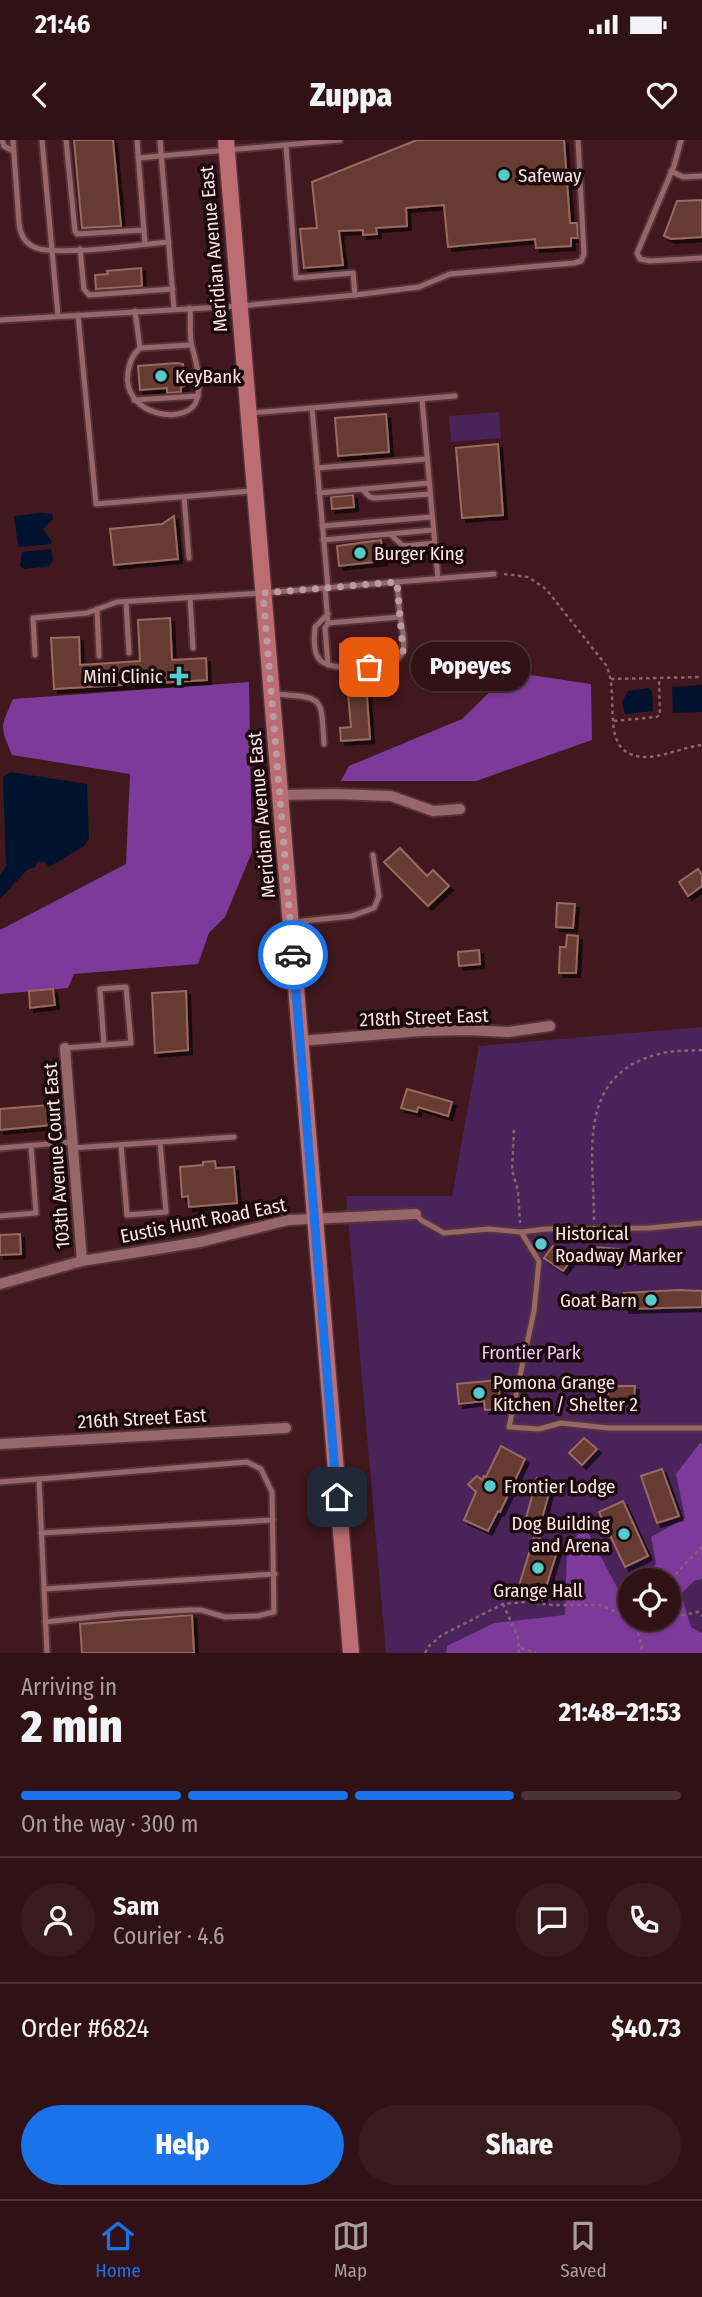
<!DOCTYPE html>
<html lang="en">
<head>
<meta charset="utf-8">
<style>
	body { margin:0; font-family:"Fira Sans Condensed",sans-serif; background:#381b1f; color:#f1f3f6; height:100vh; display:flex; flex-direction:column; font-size:26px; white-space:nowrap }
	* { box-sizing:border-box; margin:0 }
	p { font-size:23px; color:#a89ea1 }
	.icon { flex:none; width:38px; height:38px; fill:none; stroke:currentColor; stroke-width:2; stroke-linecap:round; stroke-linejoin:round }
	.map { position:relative; height:1513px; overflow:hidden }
	.drawer { display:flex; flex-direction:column; background:#301216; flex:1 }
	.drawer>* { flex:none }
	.fabs { position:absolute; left:618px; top:1428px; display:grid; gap:14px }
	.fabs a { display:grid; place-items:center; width:63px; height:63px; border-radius:50%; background:#301216; box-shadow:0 2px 5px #0004,0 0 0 2px #4b3235; font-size:35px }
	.pin { position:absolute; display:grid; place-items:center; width:60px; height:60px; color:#fff; margin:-30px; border-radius:14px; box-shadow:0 4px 10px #0006 }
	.courier { position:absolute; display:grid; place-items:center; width:70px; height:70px; margin:-35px; border:5px solid #1a73e8; border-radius:50%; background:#fff; color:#222; box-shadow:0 2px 9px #0007 }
	.bubble { position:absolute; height:49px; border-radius:24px; background:#301216; box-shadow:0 2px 5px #0004,0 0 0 2px #4b3235; font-size:23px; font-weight:800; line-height:49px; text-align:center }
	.summary em { font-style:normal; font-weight:800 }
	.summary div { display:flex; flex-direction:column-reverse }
	.summary { display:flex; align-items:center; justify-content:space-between; height:119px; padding:0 21px }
	h1 { font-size:46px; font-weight:800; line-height:52px }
	.bar { display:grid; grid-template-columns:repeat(4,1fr); gap:10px 7px; align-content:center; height:84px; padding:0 21px }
	.bar i { height:9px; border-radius:5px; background:#4b3235 }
	.bar .on { background:#1a73e8 }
	.bar p { grid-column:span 4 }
	.line { display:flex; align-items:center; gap:18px; padding:0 21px; border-top:2px solid #4b3235 }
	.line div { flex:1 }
	.round { display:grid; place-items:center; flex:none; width:74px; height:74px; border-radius:37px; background:#381b1f }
	.primary-button { display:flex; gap:14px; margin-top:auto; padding:14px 21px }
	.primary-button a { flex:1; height:80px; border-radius:42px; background:#1a73e8; color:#fff; font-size:28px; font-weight:800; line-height:80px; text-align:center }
	.primary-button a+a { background:#381b1f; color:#f1f3f6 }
	.status { display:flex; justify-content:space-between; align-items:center; height:49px; padding:0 35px; background:#301216; direction:ltr }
	.status svg { height:19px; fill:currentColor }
	header { display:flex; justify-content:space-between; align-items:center; height:91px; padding:0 21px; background:#301216; font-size:32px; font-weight:800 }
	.tab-bar { display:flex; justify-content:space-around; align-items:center; height:98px; border-top:2px solid #4b3235; background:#301216; font-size:19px; color:#a89ea1 }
	.tab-bar a { display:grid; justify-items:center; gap:4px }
	.tab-bar .on { color:#1a73e8 }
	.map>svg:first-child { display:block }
	.green { fill:#492359; fill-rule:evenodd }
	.forest { fill:#7d3a9a }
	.water { fill:#00132e }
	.building { fill:#653b30; stroke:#996a5f; stroke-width:2; filter:url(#shadow) }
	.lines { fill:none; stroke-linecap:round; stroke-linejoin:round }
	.service-casing { stroke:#543438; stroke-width:9 }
	.minor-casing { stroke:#543438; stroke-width:14 }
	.primary-casing { stroke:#543438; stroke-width:19 }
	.path { stroke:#866568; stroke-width:2.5; stroke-dasharray:3.5 3.5; stroke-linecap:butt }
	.service { stroke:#966669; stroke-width:5 }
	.minor { stroke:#966669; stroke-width:10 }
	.primary { stroke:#bc6d74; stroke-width:16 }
	.done { stroke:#ba9da0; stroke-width:7; stroke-dasharray:0 12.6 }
	.route { stroke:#1a73e8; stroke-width:9 }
	.poi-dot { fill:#52cdcc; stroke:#1b0a0c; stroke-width:2.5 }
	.labels { text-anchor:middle; stroke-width:7; stroke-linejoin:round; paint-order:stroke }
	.poi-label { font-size:19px; fill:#fce5e7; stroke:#1b0a0c; text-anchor:start }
	.street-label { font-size:19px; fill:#fce5e7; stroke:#1b0a0c }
	.park-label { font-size:19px; fill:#eac9fa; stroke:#1b0a0c }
</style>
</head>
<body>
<div class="status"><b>21:46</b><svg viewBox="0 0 49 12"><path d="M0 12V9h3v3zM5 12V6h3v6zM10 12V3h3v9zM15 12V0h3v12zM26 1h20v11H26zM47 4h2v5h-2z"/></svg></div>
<header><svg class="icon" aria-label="back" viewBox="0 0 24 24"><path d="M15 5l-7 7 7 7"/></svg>Zuppa<svg class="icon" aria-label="heart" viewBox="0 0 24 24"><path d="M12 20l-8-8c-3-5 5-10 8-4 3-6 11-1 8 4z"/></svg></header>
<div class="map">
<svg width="702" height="1513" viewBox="0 0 702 1513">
	<defs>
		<filter id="shadow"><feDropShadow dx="4" dy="4" stdDeviation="0" flood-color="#0009"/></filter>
	</defs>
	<rect width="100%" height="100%" fill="#40181d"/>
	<g class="green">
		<path d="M499,272L501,298L451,302L449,276Z"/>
		<path d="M702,887V1513H386L346,1056H452L479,906ZM630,1440H668V1479H630Z"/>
	</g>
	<g class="forest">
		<path d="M510,532L591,544L592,600L476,641H341L349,626L462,579Z"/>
		<path d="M249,542L252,712L225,777L209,793L198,824L74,834L68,848L0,854V790L126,724L130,634L12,615C0,585 0,589 13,559Z"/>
		<path d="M700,1303L702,1304V1439L694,1441L681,1454L691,1487L702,1493V1513H446L447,1506L494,1483L565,1475L567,1407L585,1387L619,1451L630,1448V1479H668V1440H646L656,1423L651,1397L685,1378L676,1334Z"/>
	</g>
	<g class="water">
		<path d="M41,373L52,374L53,379L43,389L52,402L51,404L20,407L18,406L14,376Z"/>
		<path d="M51,409L53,421L49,426L24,429L20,426L22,412Z"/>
		<path d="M702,545V572L673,573L672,547Z"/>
		<path d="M649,548L652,552L653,571L625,574L622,562L628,551Z"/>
		<path d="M10,632L87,644L89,699L84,706L49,727L45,722H37L35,727L27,730L0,759V735L6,726L3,637Z"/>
	</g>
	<g class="building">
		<path d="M74,0H113L121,86L82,88Z"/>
		<path d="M417,0H564L570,83H577L578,98H571V106L536,108L535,99L448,107L444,65L406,68L407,86L376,88L377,94L363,95V90L339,91L343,125L304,128L300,89L317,88L312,42Z"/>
		<path d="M702,60V97L671,99L664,96L677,61Z"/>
		<path d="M141,128L142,146L96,149L95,135L108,134L107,131Z"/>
		<path d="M177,223L183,224L185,246L181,247V252L167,253V248L140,250L138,226Z"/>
		<path d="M386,274L389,312L338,316L335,278Z"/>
		<path d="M498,304L503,375L462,378L456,308Z"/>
		<path d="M353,355L354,367L332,369L331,357Z"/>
		<path d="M174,376L178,419L114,425L110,389L162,384Z"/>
		<path d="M381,400L383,421L339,426L337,406Z"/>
		<path d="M170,478L172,520L206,518L207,540L54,549L51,498L79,497L80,525L140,521L138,480Z"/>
		<path d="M379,499L380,515L351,519V517L340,518V504Z"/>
		<path d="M366,542L370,599L341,601L340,588L351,587L347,543Z"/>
		<path d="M400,708L427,736L433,730L449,746L428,766L384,722Z"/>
		<path d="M698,729L702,735V746L688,756L679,742Z"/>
		<path d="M557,763L575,764L573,788L556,787Z"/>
		<path d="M567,795L578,796L576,833H559L560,807H566Z"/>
		<path d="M479,810L480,824L459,826L458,812Z"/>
		<path d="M53,849L55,865L30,868L29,851Z"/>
		<path d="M186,851L188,910L155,913L152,853Z"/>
		<path d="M407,949L452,962L448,976L418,967L417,972L401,968Z"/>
		<path d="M49,965L51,985L0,990V969Z"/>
		<path d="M215,1021L216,1028L234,1027L237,1063L189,1067L188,1056L182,1057L180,1027L203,1025V1022Z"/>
		<path d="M20,1094L21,1114L0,1115V1095Z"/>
		<path d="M553,1106L572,1119L563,1131L544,1118Z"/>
		<path d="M593,1107L618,1109V1122L592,1120Z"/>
		<path d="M678,1150L702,1151V1167L625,1169L624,1153Z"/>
		<path d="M498,1240L501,1269L485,1270L484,1261L459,1264L457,1244Z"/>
		<path d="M608,1246H635L634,1260L608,1259Z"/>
		<path d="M584,1298L597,1309L582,1325L569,1313Z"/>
		<path d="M501,1306L525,1319L500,1372L498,1371L488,1391L464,1380L476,1352L468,1344L477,1336L482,1340L484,1336L486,1337Z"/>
		<path d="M662,1329L679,1376L657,1383L641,1336Z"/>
		<path d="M537,1338L552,1342L540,1386L525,1382Z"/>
		<path d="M623,1361L648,1416L625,1427L599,1372Z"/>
		<path d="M534,1397L559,1405L542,1460L517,1452Z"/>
		<path d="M192,1475L194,1513H82L80,1484Z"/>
	</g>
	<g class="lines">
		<defs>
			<g id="service">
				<path d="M2,0L4,6L13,11"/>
				<path d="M13,0L19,83C20,93 23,101 32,106C50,118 143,104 169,102"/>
				<path d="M42,0L58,176"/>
				<path d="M66,0L75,91L77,94L144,90"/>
				<path d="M137,0L145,104"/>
				<path d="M160,0L174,169"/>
				<path d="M681,0L674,26L637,113L640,119L650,121L702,118"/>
				<path d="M286,6L296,138L353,133L355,155"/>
				<path d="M138,18L340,0"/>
				<path d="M671,31L683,37L702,36"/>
				<path d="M80,109L84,149L89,155L173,149"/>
				<path d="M135,171L140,208L191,205"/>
				<path d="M78,175L96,364L251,351"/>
				<path d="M0,180L239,166L355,155L419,147L450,134L574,123L581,121L584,114L578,0"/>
				<path d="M140,208C132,215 130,222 128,232C121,277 190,287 197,259C202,242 196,222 192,206C189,196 191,180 190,168"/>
				<path d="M422,259L438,439"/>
				<path d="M134,260L198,256"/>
				<path d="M312,268L328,448"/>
				<path d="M251,273L455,256"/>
				<path d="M317,328L427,319"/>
				<path d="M362,349L370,357L375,358L430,354"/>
				<path d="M319,353L429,343"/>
				<path d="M184,357L189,418"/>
				<path d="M322,386L432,377"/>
				<path d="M390,394L403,406L435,403"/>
				<path d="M323,400L433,390"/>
				<path d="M325,448L328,483L400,477L397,442"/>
				<path d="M190,458L193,508"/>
				<path d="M126,462L129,513"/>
				<path d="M97,469L99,516"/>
				<path d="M328,474L315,487C314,497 313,512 319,519C330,533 392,530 401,515C407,506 402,487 400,477"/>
				<path d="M35,515L33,478L87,473L117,462L263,453L494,434"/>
				<path d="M328,525L325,488L328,483"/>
				<path d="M275,554C324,558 321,555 324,604"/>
				<path d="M294,782L352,776L374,768L379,756L373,715"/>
				<path d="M65,908L131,903L126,847L100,849L104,905"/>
				<path d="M121,1005L127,1075L166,1072L160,1002"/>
				<path d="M0,1008L72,1002"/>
				<path d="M72,1008L234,997"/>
				<path d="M416,1074L421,1080L444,1093L489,1089L521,1092L546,1089L649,1088L702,1083"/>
				<path d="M0,1076L36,1073L31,1006"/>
				<path d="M521,1092L539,1121L534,1171L509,1287L539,1289L561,1283L608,1288H702"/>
				<path d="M39,1339L247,1322L261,1329L272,1352L274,1472L257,1476L225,1477L201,1470H189L120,1474L45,1482"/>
				<path d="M0,1342L39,1339L47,1513"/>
				<path d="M41,1393L273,1380"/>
				<path d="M44,1449L275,1434"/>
			</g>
			<g id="minor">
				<path d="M281,655L336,654L391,656L433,671L460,669"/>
				<path d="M300,901L421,891L467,890L508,892L550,886"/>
				<path d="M65,908L82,1121"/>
				<path d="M0,1144L82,1121L200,1102L289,1080L416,1074"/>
				<path d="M0,1304L286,1288"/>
			</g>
			<path id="primary" d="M226,0L351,1513"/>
		</defs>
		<use href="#service" class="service-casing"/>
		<use href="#minor" class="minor-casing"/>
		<use href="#primary" class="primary-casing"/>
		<g class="path">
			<path d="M504,434L528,437L546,449L606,525C622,557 595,618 648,617C666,616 684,607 702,605"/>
			<path d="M611,539L702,537"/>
			<path d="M614,581L656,577L660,575L659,538"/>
			<path d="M514,990L512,1030L518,1051L520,1083"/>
			<path d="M594,1080C594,1014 575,935 659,914C673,910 688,911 702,910"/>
			<path d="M668,1446L679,1430L702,1407"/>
			<path d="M503,1464L518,1497L519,1513"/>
			<path d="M668,1478L698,1472L702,1476"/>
			<path d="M634,1479L642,1506L640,1513"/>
			<path d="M655,1479H663"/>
			<path d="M521,1508L536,1513"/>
			<path d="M425,1513L429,1506L442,1495L503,1464L525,1462L553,1465H600L621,1474L630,1475"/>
		</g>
		<use href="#service" class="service"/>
		<use href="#minor" class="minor"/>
		<use href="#primary" class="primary"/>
	</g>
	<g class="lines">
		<path class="done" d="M293,815L263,453L397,442L403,512L393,522L369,527"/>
		<path class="route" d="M293,815L337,1357"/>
	</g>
	<g class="poi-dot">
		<circle cx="504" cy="35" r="7"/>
		<circle cx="161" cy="236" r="7"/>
		<circle cx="360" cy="413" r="7"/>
		<path d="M175.5 525.5h7v7h7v7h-7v7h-7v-7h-7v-7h7z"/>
		<circle cx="541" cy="1104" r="7"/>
		<circle cx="651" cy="1160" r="7"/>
		<circle cx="479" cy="1253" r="7"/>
		<circle cx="490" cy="1346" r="7"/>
		<circle cx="624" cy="1394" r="7"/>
		<circle cx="538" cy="1428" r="7"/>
	</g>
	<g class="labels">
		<g class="poi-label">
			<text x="518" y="42">Safeway</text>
			<text x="175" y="243">KeyBank</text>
			<text x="374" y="420">Burger King</text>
			<text x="163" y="543" text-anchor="end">Mini Clinic</text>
			<text x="555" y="1100">Historical<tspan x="555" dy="22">Roadway Marker</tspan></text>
			<text x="637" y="1167" text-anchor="end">Goat Barn</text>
			<text x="493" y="1249">Pomona Grange<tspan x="493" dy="22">Kitchen / Shelter 2</tspan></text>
			<text x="504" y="1353">Frontier Lodge</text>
			<text x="610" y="1390" text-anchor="end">Dog Building<tspan x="610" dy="22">and Arena</tspan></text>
			<text x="538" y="1457" text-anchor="middle">Grange Hall</text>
		</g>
		<g class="street-label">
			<text transform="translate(213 109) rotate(-95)" y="7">Meridian Avenue East</text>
			<text transform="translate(261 675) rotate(-95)" y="7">Meridian Avenue East</text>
			<text transform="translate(424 877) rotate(-2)" y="7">218th Street East</text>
			<text transform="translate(56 1016) rotate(-94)" y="7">103th Avenue Court East</text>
			<text transform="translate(203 1080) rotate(-11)" y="7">Eustis Hunt Road East</text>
			<text transform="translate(142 1278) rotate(-3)" y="7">216th Street East</text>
		</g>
		<g class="park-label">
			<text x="531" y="1219">Frontier Park</text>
		</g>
	</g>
</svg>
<div class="fabs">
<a><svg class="icon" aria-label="locate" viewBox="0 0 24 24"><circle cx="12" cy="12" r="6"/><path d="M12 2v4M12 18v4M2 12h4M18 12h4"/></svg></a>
</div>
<div class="pin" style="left:369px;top:527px;background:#ea580c"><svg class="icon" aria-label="bag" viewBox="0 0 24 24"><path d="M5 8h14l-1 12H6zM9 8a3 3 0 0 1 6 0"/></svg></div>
<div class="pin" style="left:337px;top:1357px;background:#1f2937"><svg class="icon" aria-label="home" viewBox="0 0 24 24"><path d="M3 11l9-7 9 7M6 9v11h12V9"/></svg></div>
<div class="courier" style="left:293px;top:815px"><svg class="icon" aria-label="car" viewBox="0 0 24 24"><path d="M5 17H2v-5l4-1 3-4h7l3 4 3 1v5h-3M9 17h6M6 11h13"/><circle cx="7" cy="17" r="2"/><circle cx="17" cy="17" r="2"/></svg></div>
<div class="bubble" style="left:411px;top:502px;width:119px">Popeyes</div>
</div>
<section class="drawer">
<div class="summary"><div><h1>2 min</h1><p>Arriving in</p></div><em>21:48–21:53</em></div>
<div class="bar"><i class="on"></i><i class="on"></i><i class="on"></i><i></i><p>On the way · 300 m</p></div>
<div class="line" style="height:126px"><a class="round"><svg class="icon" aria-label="person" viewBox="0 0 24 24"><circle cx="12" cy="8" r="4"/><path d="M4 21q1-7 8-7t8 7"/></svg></a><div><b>Sam</b><p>Courier · 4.6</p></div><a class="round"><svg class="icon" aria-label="chat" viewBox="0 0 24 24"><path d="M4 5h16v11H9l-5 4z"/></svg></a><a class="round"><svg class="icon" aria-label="phone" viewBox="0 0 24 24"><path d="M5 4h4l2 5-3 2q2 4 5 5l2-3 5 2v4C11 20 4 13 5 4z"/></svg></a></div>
<div class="line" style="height:91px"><div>Order #6824</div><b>$40.73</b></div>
<div class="primary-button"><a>Help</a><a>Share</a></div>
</section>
<nav class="tab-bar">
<a class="on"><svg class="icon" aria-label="home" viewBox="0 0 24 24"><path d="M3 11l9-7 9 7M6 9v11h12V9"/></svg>Home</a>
<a><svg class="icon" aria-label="map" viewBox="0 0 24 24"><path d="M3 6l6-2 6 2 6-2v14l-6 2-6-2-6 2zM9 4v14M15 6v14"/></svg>Map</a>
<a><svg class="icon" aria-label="saved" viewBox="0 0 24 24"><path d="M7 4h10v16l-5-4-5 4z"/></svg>Saved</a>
</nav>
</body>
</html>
